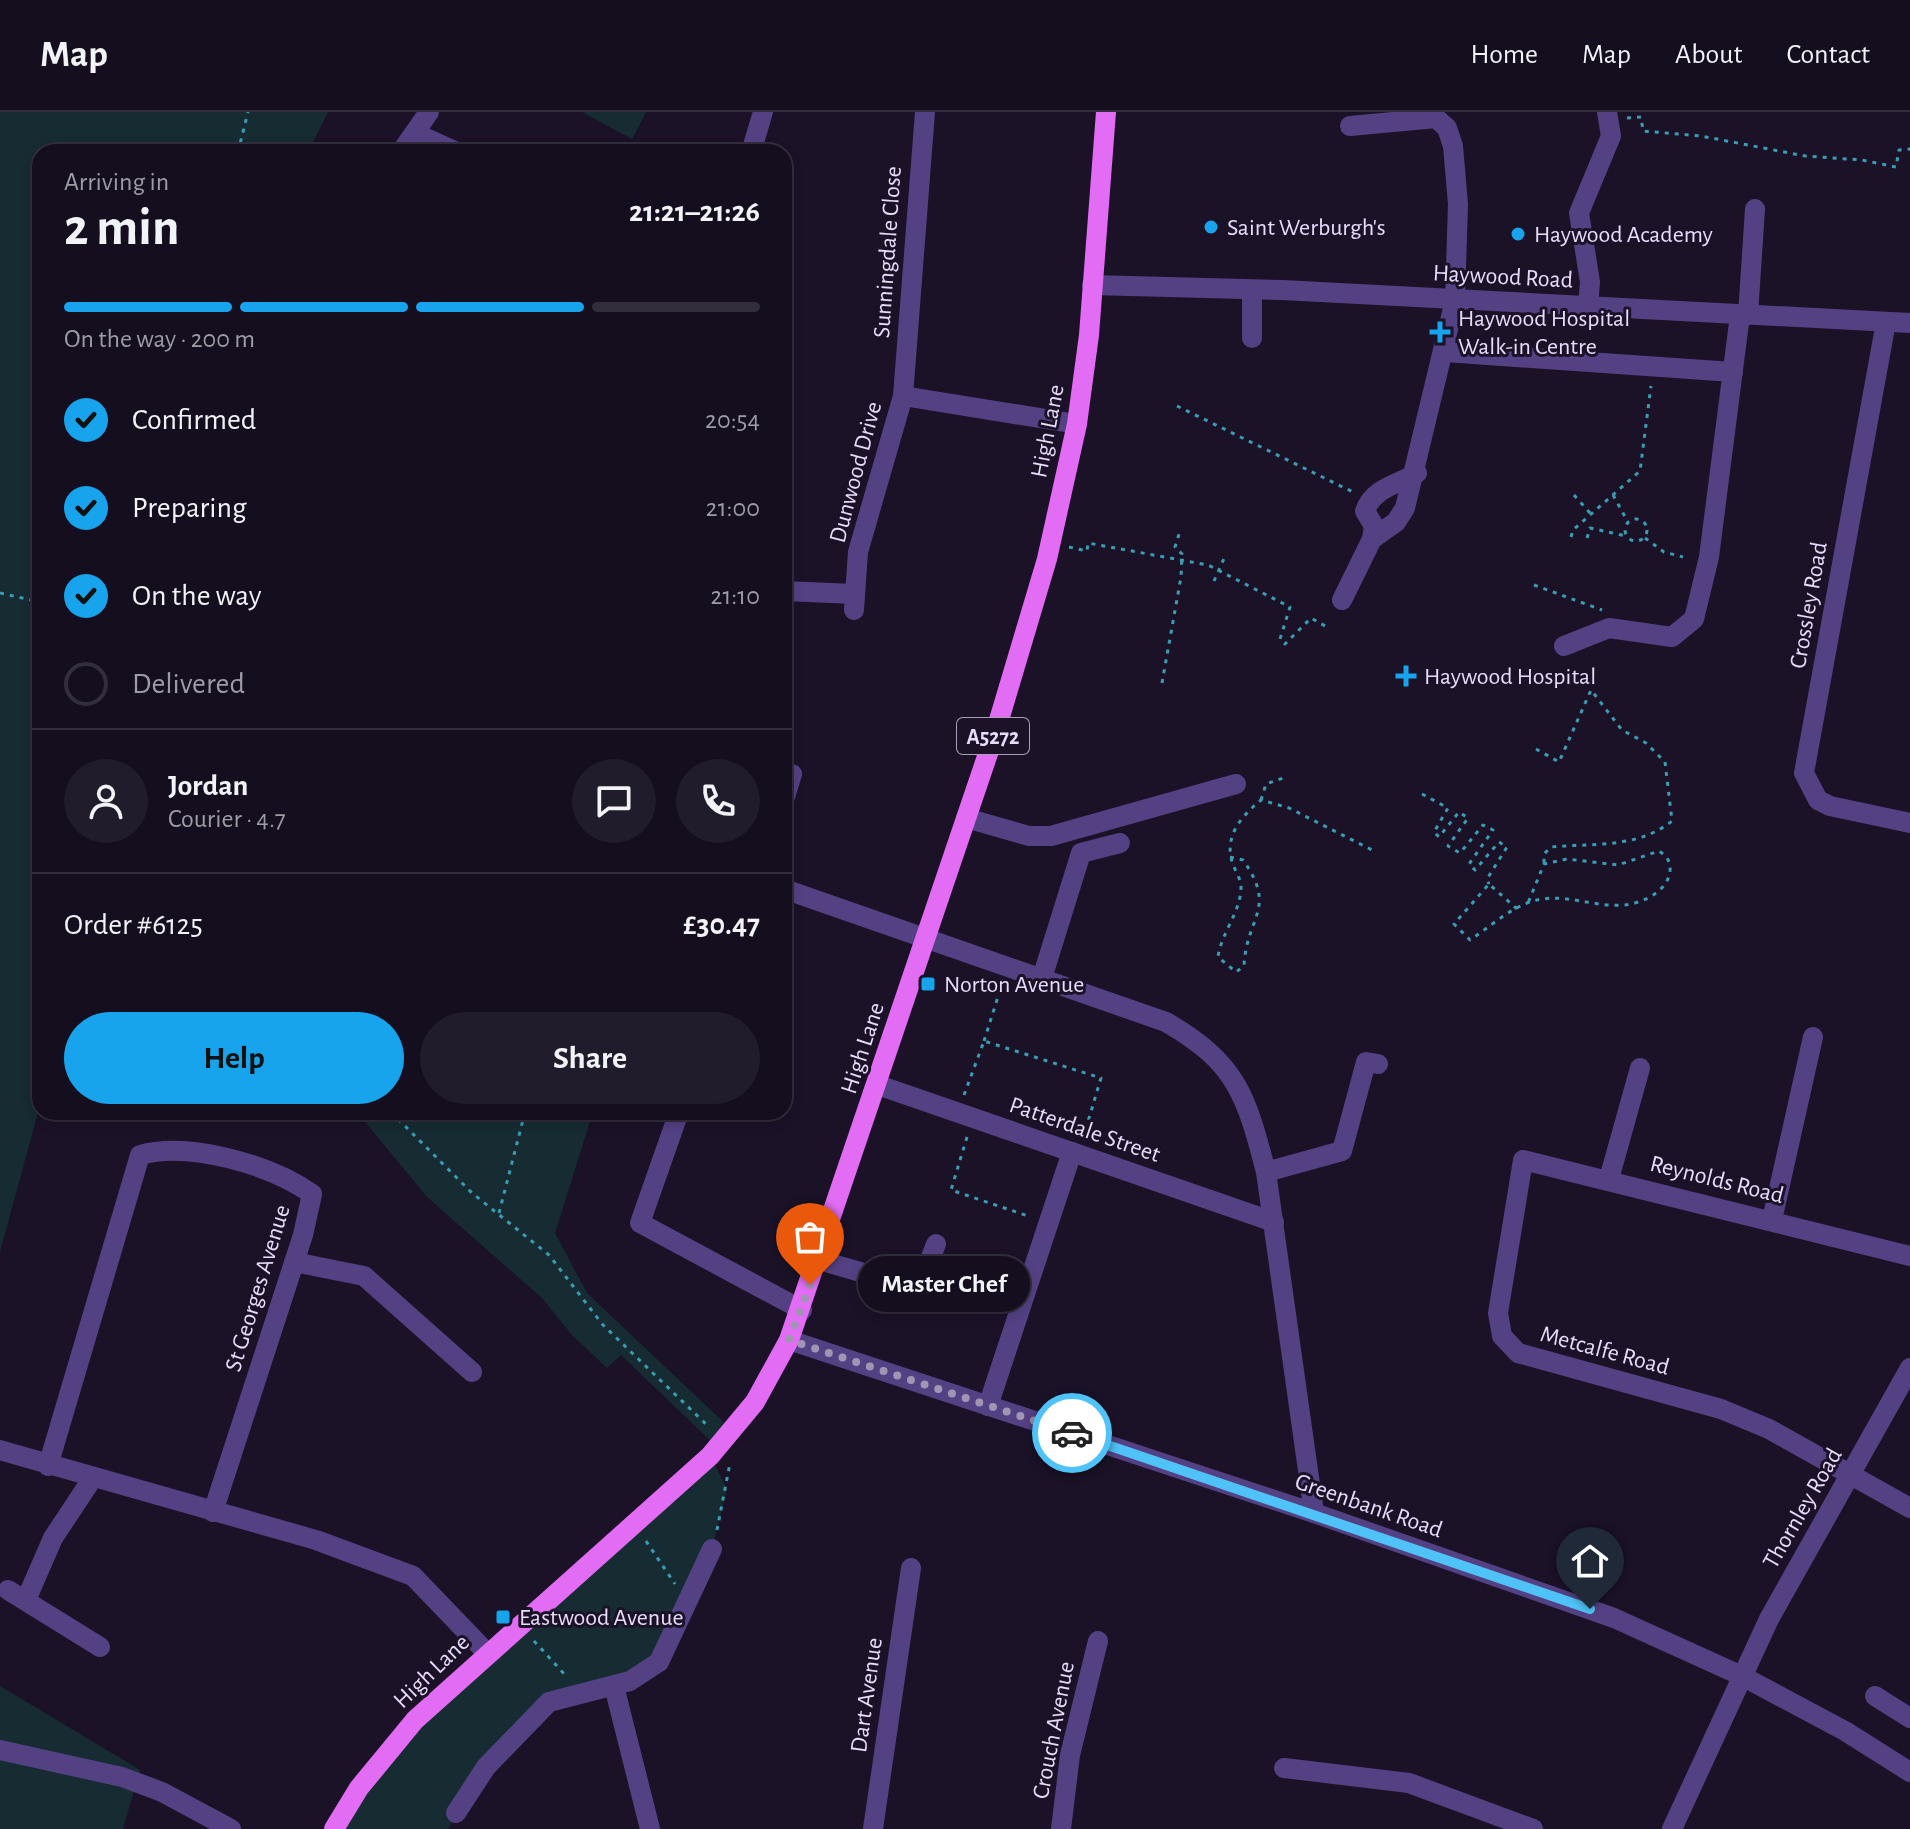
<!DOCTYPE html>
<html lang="en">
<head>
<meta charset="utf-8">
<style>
	body { margin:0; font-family:"Alegreya Sans",sans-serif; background:#211c2b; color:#f1f3f6; height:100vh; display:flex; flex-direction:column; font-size:30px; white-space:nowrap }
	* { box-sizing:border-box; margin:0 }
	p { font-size:26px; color:#9d9ca4 }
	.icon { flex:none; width:44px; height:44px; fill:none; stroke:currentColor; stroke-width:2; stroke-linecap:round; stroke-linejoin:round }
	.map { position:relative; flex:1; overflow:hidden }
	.details { position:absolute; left:32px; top:32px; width:760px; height:976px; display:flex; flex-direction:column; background:#140e1e; border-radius:24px; box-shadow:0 4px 12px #0003,0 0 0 2px #332e3c }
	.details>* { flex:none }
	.pin { position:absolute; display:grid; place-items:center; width:68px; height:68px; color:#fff; margin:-82px -34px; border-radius:50% 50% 50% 0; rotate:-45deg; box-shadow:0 0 8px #0007 }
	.pin .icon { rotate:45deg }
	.courier { position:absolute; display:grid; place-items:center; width:80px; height:80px; margin:-40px; border:6px solid #4fc3f7; border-radius:50%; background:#fff; color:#222; box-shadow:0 2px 10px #0007 }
	.bubble { position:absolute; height:56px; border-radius:28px; background:#140e1e; box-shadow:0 4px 12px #0003,0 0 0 2px #332e3c; font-size:26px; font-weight:600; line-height:56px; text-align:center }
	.summary em { font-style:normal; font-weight:600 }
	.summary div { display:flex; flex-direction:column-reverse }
	.summary { display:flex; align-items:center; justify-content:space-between; height:136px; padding:0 32px }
	h1 { font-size:52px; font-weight:600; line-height:60px }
	.bar { display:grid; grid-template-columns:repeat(4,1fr); gap:12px 8px; align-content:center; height:96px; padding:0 32px }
	.bar i { height:10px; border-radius:6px; background:#332e3c }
	.bar .selected { background:#17a4ed }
	.bar p { grid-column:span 4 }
	.line { display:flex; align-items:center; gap:20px; padding:0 32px; border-top:2px solid #332e3c }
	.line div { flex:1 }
	.round { display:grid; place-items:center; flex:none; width:84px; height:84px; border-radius:42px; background:#211c2b }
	ol { padding:0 32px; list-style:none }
	li { display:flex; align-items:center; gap:24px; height:88px }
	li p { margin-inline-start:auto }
	li .icon { padding:8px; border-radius:50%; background:#17a4ed; color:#111; stroke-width:4 }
	li:last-child { color:#9d9ca4 }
	li i { width:44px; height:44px; border:4px solid #332e3c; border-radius:50% }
	.button { display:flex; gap:16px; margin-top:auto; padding:16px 32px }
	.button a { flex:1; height:92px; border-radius:48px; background:#17a4ed; color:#111; font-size:32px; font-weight:600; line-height:92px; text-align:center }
	.button a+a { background:#211c2b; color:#f1f3f6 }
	header { display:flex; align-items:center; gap:48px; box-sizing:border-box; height:112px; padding:0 40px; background:#140e1e; border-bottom:2px solid #332e3c }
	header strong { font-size:38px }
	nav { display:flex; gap:44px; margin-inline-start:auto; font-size:28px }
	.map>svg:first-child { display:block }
	.green { fill:#162c32 }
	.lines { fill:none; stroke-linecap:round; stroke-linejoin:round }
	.path { stroke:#3a9db3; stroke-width:3; stroke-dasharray:4 6; stroke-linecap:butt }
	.minor { stroke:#544184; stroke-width:20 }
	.major { stroke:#e26cf4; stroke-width:20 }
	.done { stroke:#a095b2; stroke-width:8; stroke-dasharray:0 14.4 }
	.route { stroke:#4fc3f7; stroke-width:10 }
	.poi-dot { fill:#17a4ed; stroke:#1b1228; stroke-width:3 }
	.labels { text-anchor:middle; stroke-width:6; stroke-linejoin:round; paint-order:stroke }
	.shield { fill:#1b1228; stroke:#aa9fbc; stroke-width:2 }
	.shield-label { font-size:22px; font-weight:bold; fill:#e8dcfc }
	.poi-label { font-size:24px; fill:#e8dcfc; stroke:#1b1228; text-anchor:start }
	.street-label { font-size:24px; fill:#e8dcfc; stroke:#1b1228 }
</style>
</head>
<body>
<header>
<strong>Map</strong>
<nav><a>Home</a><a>Map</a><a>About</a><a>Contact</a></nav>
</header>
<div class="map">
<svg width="1910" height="1717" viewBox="0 0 1910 1717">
	<rect width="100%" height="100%" fill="#1b1228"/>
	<g class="green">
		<path d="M0,0H328L308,40H40V993L0,1140Z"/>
		<path d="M582,0H646L632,27Z"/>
		<path d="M357,1000H593L555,1121L587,1181L733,1319L717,1335L621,1243L607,1256L572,1223L542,1186L427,1085Z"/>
		<path d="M710,1344L727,1377L712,1437L659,1550L549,1591L469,1681L448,1717H334L415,1608Z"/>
		<path d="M0,1574L140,1658L123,1717H0Z"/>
	</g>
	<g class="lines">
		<g class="path">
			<path d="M1627,6L1641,5L1643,19L1701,24L1805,44L1862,48L1896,55L1899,38L1910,37"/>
			<path d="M238,40L248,0"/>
			<path d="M1177,294L1355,381"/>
			<path d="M1574,383L1591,402"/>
			<path d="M1613,383L1628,410"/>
			<circle cx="1636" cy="418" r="11"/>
			<path d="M1571,425L1573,418L1640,359L1651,274"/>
			<path d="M1587,426L1590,416L1626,424"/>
			<path d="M1645,426L1664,440L1683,445"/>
			<path d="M1069,435L1087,439L1088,431L1208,453L1290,495L1280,527L1285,532L1311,506L1327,515"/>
			<path d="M1214,469L1226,442"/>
			<path d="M1534,473L1602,498"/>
			<path d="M0,481L40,490"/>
			<path d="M1162,571L1181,465L1182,442L1175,435L1180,419"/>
			<path d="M1536,637L1559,650L1591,578L1622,618L1646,631L1665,650L1672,709C1637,737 1592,731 1551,735L1544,742V752"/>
			<path d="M1422,682L1448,696L1434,720L1439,725L1459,700L1468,706L1448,734L1460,741L1483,713L1493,718L1469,752L1475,758L1499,730L1507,735L1487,767L1489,772"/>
			<path d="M1261,688L1266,672L1286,665"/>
			<path d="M1230,745L1243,748C1278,797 1246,805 1244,854L1236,860L1218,845C1221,821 1241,800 1241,775C1241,765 1232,755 1231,745C1226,721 1244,702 1261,688L1289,696L1376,740"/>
			<path d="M1517,797L1489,772L1454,812L1470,828C1488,816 1507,799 1527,791C1561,778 1591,796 1625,793C1643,791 1668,779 1670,759C1671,749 1666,744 1659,739L1618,753L1567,747L1544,752L1528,791"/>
			<path d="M984,929L1002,872"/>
			<path d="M964,983L984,929L1101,966L1084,1023"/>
			<path d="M391,1000L472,1081L549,1143L603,1213L709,1315"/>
			<path d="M967,1025L951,1078L1031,1105"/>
			<path d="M499,1101L525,1000"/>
			<path d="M717,1418L730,1351"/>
			<path d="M646,1429L675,1472"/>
			<path d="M534,1529L567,1565"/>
		</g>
		<g class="minor">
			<path d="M1350,14L1436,6L1447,16L1453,34L1458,92L1455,188L1405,396L1396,410L1372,427"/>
			<path d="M415,21L457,40"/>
			<path d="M401,40L429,0"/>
			<path d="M751,40L763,0"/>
			<path d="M1092,173L1282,178L1910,211"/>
			<path d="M1252,178V226"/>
			<path d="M1588,195L1590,170L1579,101L1611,24L1607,0"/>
			<path d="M1748,203L1755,97"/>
			<path d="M1886,210L1804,661L1818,688L1830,694L1910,711"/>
			<path d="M1445,240L1733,260"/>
			<path d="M903,284L925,0"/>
			<path d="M784,479L854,482"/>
			<path d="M1342,488L1372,427L1374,414L1365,399C1373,376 1397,373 1417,361"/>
			<path d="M854,498L858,440L903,284L1077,312"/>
			<path d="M1564,534L1609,516L1672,525L1694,507L1709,445L1740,203"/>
			<path d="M784,688L792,662"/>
			<path d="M966,706L1029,724H1051L1236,672"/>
			<path d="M784,777L1166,910C1237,951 1246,983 1266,1060L1314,1401"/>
			<path d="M1042,866L1081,741L1120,731"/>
			<path d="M878,973L1274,1110"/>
			<path d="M679,1000L640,1111L802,1198"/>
			<path d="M1266,1060L1342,1039L1366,950L1378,952"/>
			<path d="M1609,1067L1640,956"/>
			<path d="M1772,1108L1813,925"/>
			<path d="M1910,1144L1523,1048L1498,1201L1502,1224L1518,1241L1721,1297L1769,1317L1910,1396"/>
			<path d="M819,1148L919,1177L936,1132"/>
			<path d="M294,1150L364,1164L472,1260"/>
			<path d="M789,1228L1314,1401L1614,1506L1742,1564L1845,1619L1910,1660"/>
			<path d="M988,1294L1072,1040"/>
			<path d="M0,1338L316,1428L413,1464L487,1541"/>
			<path d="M48,1354L140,1043C189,1029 271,1053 312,1082L303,1123L213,1400"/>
			<path d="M8,1478L100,1535"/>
			<path d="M26,1488L53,1426L92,1367"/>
			<path d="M614,1574L650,1717"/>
			<path d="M1875,1584L1910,1606"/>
			<path d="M0,1638L122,1665L162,1680L231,1717"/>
			<path d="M1284,1656L1409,1671L1533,1717"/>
			<path d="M456,1701L486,1655L549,1590L630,1569L659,1550L712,1437"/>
			<path d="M873,1717L911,1456"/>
			<path d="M1061,1717L1070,1643L1098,1529"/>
			<path d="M1672,1717L1769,1507L1910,1256"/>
		</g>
		<path class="major" d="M334,1717L359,1676L415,1608L710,1344L755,1290L789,1228L996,618L1047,447L1077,312L1089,223L1106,0"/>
	</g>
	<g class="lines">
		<path class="done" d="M810,1173L789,1228L1072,1321"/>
		<path class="route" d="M1072,1321L1590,1497"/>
	</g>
	<g class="poi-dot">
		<circle cx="1211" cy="115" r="8"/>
		<circle cx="1518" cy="122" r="8"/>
		<path d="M1436 208h8v8h8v8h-8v8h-8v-8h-8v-8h8z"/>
		<path d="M1402 552h8v8h8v8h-8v8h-8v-8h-8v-8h8z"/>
		<rect x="920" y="864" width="16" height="16" rx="4"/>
		<rect x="495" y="1497" width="16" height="16" rx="4"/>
	</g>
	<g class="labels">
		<rect class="shield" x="957" y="606" width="72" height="36" rx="6"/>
		<g class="shield-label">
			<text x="993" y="632">A5272</text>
		</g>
		<g class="poi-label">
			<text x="1227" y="123">Saint Werburgh's</text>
			<text x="1534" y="130">Haywood Academy</text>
			<text x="1458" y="214">Haywood Hospital<tspan x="1458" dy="28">Walk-in Centre</tspan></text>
			<text x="1424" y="572">Haywood Hospital</text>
			<text x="944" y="880">Norton Avenue</text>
			<text x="519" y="1513">Eastwood Avenue</text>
		</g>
		<g class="street-label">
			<text transform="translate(887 140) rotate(-86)" y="8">Sunningdale Close</text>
			<text transform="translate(1503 164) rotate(3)" y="8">Haywood Road</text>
			<text transform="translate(1047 319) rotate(-79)" y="8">High Lane</text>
			<text transform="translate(855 360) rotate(-75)" y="8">Dunwood Drive</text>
			<text transform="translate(1808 493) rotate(-80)" y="8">Crossley Road</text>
			<text transform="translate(862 936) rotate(-72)" y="8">High Lane</text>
			<text transform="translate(1085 1017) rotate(19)" y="8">Patterdale Street</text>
			<text transform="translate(1717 1067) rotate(14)" y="8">Reynolds Road</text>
			<text transform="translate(257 1176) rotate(-73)" y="8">St Georges Avenue</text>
			<text transform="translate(1605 1238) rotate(15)" y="8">Metcalfe Road</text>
			<text transform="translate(1369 1393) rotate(19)" y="8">Greenbank Road</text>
			<text transform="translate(1802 1396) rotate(-60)" y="8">Thornley Road</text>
			<text transform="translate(431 1559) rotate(-44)" y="8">High Lane</text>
			<text transform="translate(866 1583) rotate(-82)" y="8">Dart Avenue</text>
			<text transform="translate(1053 1618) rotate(-79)" y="8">Crouch Avenue</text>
		</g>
	</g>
</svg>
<div class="pin" style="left:810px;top:1173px;background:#ea580c"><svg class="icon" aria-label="bag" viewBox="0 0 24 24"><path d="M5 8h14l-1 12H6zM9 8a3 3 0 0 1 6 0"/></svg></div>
<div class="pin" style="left:1590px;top:1497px;background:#1f2937"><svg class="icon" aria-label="home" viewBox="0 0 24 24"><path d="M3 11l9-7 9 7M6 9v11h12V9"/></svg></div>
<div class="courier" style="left:1072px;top:1321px"><svg class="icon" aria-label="car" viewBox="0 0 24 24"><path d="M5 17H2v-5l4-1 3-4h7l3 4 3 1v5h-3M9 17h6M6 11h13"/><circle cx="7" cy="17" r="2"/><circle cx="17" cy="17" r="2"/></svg></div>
<div class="bubble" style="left:858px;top:1144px;width:172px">Master Chef</div>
<section class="details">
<div class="summary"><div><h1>2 min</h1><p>Arriving in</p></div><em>21:21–21:26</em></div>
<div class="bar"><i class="selected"></i><i class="selected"></i><i class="selected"></i><i></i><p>On the way · 200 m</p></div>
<ol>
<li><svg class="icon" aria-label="check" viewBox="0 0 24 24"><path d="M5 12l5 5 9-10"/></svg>Confirmed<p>20:54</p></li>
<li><svg class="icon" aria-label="check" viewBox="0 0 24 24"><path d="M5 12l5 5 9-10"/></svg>Preparing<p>21:00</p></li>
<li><svg class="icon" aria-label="check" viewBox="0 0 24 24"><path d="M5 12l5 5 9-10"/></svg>On the way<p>21:10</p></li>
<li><i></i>Delivered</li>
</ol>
<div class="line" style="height:144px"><a class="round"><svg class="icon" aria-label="person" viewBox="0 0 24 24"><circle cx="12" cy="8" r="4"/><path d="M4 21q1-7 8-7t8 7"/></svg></a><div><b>Jordan</b><p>Courier · 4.7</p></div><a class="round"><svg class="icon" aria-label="chat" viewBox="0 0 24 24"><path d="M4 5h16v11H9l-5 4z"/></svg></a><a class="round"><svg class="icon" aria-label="phone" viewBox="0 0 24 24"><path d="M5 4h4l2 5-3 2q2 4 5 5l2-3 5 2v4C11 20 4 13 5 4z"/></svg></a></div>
<div class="line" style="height:104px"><div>Order #6125</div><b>£30.47</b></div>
<div class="button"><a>Help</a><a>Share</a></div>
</section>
</div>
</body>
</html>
